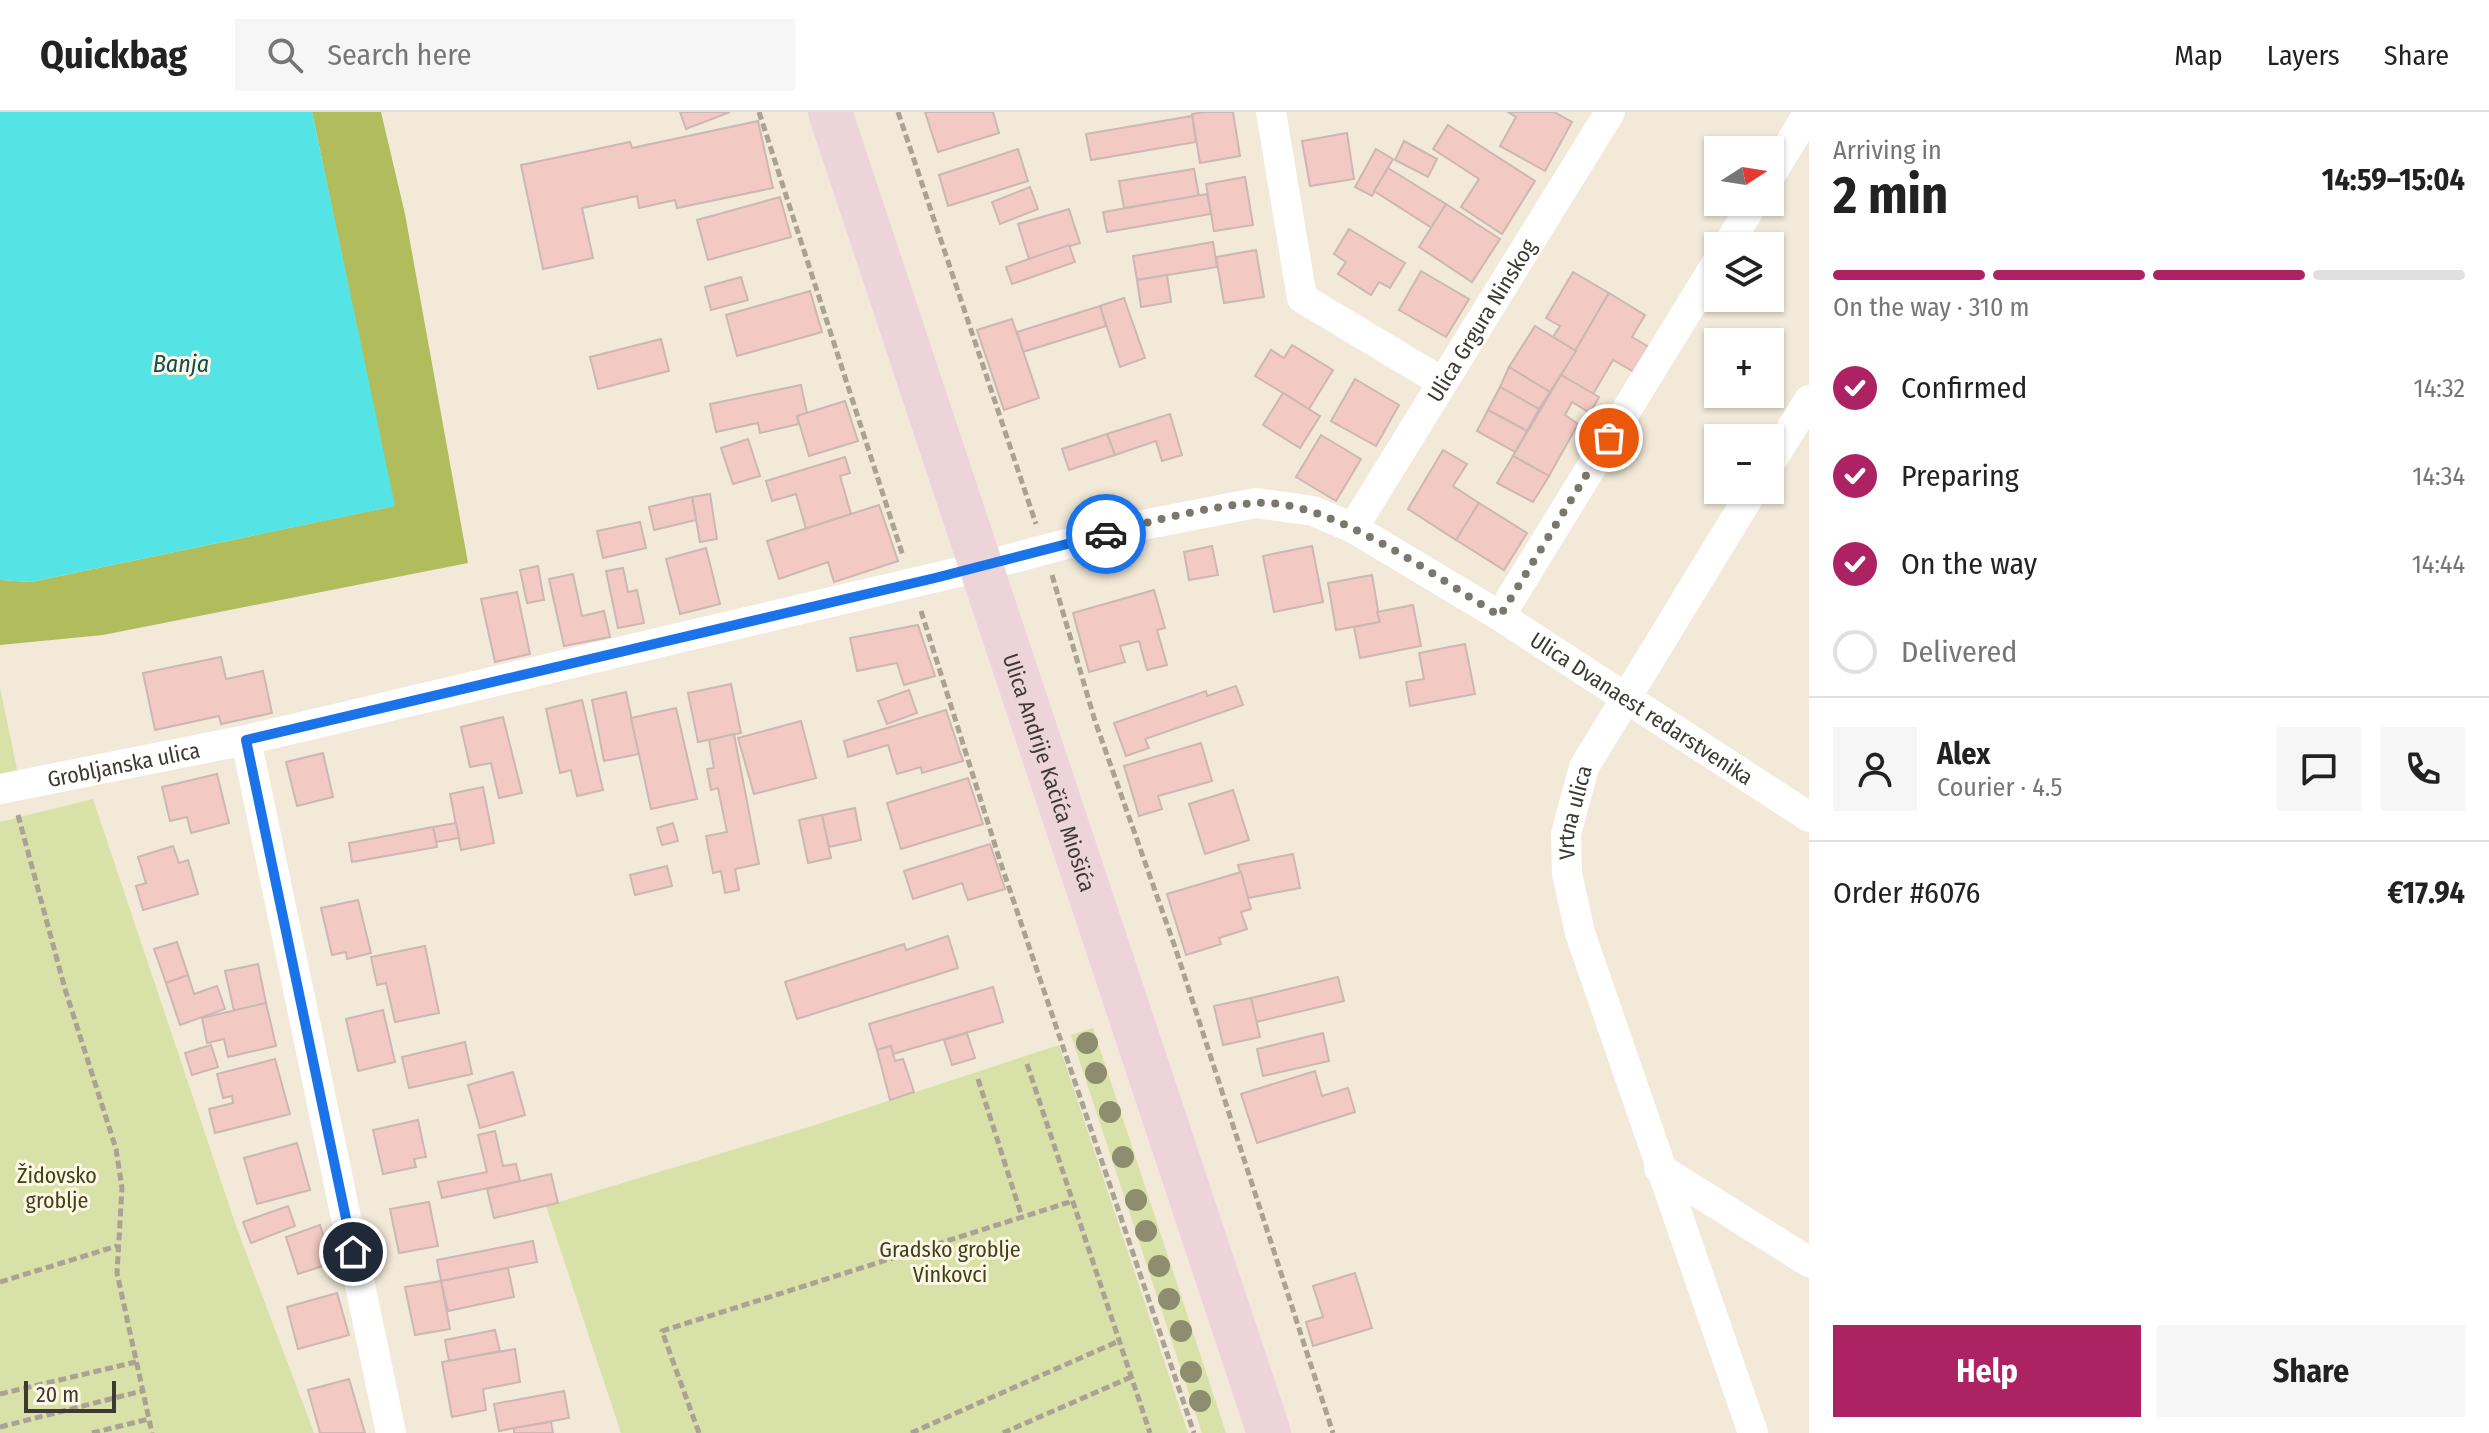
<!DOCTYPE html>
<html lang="en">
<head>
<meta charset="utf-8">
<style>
	body { margin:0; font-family:"Fira Sans Condensed",sans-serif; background:#f6f6f6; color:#222; height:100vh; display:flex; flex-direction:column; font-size:30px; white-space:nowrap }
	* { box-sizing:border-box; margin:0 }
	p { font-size:26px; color:#767676 }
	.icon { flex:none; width:44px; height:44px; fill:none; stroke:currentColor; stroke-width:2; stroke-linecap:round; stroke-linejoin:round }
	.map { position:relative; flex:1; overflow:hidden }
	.drawer { display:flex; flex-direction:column; background:#fff; width:680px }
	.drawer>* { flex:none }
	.needle { width:52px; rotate:78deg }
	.tools { position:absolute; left:1704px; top:24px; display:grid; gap:16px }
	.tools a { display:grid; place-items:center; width:80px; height:80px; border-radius:0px; background:#fff; box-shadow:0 2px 6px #0004; font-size:40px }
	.scale { position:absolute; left:24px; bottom:20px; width:92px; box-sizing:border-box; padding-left:8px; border:4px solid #3d3933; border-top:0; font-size:22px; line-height:28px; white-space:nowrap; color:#3d3933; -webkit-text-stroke:6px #fff7e5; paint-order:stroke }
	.pin { position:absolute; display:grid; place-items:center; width:68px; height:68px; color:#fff; margin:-34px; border:4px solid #fff; border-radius:50%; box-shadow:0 2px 8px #0007 }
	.courier { position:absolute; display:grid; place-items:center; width:80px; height:80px; margin:-40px; border:6px solid #1a73e8; border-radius:50%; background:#fff; color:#222; box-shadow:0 2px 10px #0007 }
	.summary em { font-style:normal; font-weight:700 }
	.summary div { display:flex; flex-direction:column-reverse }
	.summary { display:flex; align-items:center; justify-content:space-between; height:136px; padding:0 24px }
	h1 { font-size:52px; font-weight:700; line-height:60px }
	.bar { display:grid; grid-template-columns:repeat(4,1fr); gap:12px 8px; align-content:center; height:96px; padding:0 24px }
	.bar i { height:10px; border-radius:6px; background:#e0e0e0 }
	.bar .active { background:#ac2262 }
	.bar p { grid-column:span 4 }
	.line { display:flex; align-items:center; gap:20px; padding:0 24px; border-top:2px solid #e0e0e0 }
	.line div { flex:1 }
	.round { display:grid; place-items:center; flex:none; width:84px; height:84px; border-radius:0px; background:#f6f6f6 }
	ol { padding:0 24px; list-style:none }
	li { display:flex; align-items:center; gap:24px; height:88px }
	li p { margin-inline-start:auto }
	li .icon { padding:8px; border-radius:50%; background:#ac2262; color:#fff; stroke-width:4 }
	li:last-child { color:#767676 }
	li i { width:44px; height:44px; border:4px solid #e0e0e0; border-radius:50% }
	.button { display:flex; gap:16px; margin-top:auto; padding:16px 24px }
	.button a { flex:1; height:92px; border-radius:0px; background:#ac2262; color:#fff; font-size:32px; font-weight:700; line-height:92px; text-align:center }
	.button a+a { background:#f6f6f6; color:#222 }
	header { display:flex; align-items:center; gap:48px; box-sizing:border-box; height:112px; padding:0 40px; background:#fff; border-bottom:2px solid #e0e0e0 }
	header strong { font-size:38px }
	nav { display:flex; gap:44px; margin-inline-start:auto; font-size:28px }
	.search { width:560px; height:72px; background:#f6f6f6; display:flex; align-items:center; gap:20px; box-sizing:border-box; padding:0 28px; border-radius:0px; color:#767676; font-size:30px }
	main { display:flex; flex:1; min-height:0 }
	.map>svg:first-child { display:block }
	.green { fill:#d8e1a7 }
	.forest { fill:#b1bd5d }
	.water { fill:#54e4e5 }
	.building { fill:#f3c9c3; stroke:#ccb7b4; stroke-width:2 }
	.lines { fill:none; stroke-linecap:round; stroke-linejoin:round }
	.path { stroke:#a9a295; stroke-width:5; stroke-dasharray:8 4; stroke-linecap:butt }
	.street { stroke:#fff; stroke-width:30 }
	.secondary { stroke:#ecd4d9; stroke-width:44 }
	.tree { fill:#8e8d70 }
	.done { stroke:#7c776d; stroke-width:8; stroke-dasharray:0 14.4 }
	.route { stroke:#1a73e8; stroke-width:10 }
	.labels { text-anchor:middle; stroke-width:6; stroke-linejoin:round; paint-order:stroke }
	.street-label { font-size:22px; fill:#3d3933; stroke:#fff7e5 }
	.park-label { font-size:22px; fill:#3d421a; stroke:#fff7e5 }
	.water-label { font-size:24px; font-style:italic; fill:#104f50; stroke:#fff7e5 }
</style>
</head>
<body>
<header>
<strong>Quickbag</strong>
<div class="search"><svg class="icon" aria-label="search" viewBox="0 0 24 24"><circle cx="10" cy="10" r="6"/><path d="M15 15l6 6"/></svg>Search here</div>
<nav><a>Map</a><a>Layers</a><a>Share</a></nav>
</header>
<main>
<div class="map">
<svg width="1809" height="1321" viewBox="0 0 1809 1321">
	<rect width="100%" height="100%" fill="#f2e9d8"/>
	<g class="green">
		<path d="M0,576L18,662L0,665Z"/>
		<path d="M93,687L236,1114L314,1321H0V710Z"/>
		<path d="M1093,916L1226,1321H1202L1071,923Z"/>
		<path d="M1059,933L1188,1321H621L546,1094L809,1015Z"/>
	</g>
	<path class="forest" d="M312,0H381L405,102L468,451L103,523L0,533V468L31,470L394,394Z"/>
	<path class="water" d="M0,0H312L395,394L31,470L0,468Z"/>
	<g class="building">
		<path d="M680,0H730L686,17Z"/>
		<path d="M925,0H993L999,21L938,40Z"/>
		<path d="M1204,0H1233L1240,44L1200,51L1192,2Z"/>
		<path d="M1508,0H1554L1572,10L1545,59L1500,34L1516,5Z"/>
		<path d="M1192,4L1196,30L1091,48L1086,22Z"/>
		<path d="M758,9L773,76L677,96L675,88L639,96L637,84L582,96L593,146L543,157L521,53L630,30L632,36Z"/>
		<path d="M1448,13L1535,69L1502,122L1461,95L1479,67L1433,37Z"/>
		<path d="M1347,21L1354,67L1310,74L1302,29Z"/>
		<path d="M1404,29L1437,47L1428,65L1395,48Z"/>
		<path d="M1018,37L1028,69L948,94L939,63Z"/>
		<path d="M1376,37L1393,47L1372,84L1355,75Z"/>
		<path d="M1388,56L1446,92L1432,116L1374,79Z"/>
		<path d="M1194,57L1199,84L1124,96L1119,69Z"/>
		<path d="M1245,65L1253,113L1214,119L1206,72Z"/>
		<path d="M1030,75L1038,97L1000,112L992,90Z"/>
		<path d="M1207,82L1211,102L1107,120L1103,100Z"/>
		<path d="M780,85L791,125L708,148L697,108Z"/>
		<path d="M1446,92L1500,127L1472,170L1419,135Z"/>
		<path d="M1069,97L1080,131L1029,147L1018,112Z"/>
		<path d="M1349,117L1405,151L1390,176L1379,170L1371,183L1338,162L1346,150L1334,142Z"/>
		<path d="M1213,130L1217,155L1137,168L1133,144Z"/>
		<path d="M1069,133L1075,150L1012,172L1006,155Z"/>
		<path d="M1256,138L1264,185L1224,191L1216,145Z"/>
		<path d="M1421,159L1469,187L1446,225L1399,198Z"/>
		<path d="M1573,160L1609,181L1576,239L1553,225L1560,214L1546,206Z"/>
		<path d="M1167,163L1171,190L1141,195L1137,168Z"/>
		<path d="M741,165L748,188L711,198L705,175Z"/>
		<path d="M810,179L822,220L737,244L726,203Z"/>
		<path d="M1609,181L1645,203L1632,225L1649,235L1634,260L1613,248L1593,282L1561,263Z"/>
		<path d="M1124,186L1145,246L1120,255L1100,194Z"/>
		<path d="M1100,194L1106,214L1023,240L1017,220Z"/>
		<path d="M1012,207L1039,286L1004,298L977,218Z"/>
		<path d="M1535,214L1576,239L1550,280L1509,255Z"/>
		<path d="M661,227L669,259L598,277L590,245Z"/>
		<path d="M1292,233L1333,258L1309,297L1255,264L1271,238L1284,246Z"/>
		<path d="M1509,255L1550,280L1539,297L1500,275Z"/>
		<path d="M1561,263L1599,285L1590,301L1572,290L1565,303L1578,312L1549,364L1513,344Z"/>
		<path d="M1355,267L1399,293L1376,334L1331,309Z"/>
		<path d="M801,273L807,301L797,304L799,312L760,321L758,311L716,320L710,292Z"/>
		<path d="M1500,275L1539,297L1527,319L1488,298Z"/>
		<path d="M1283,281L1320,304L1300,336L1263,313Z"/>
		<path d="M845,289L858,329L809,344L797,304Z"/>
		<path d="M1488,298L1527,319L1515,340L1477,319Z"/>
		<path d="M1170,302L1182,343L1162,349L1156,329L1115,343L1107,322Z"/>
		<path d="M1107,322L1115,343L1069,358L1062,337Z"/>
		<path d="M1321,323L1361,347L1336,389L1296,365Z"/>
		<path d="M748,327L760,364L733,372L721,336Z"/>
		<path d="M1443,338L1467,352L1453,374L1479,391L1456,428L1408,397Z"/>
		<path d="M1513,344L1549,364L1533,390L1497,371Z"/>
		<path d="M845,345L850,361L840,364L851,402L806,417L796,382L772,389L766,369Z"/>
		<path d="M710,382L717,427L700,430L692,385Z"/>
		<path d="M692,385L696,408L654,418L649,395Z"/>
		<path d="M1479,391L1527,421L1504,458L1456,428Z"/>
		<path d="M879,393L898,449L834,470L828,450L779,467L767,429Z"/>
		<path d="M640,410L646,436L603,446L597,419Z"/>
		<path d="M1212,434L1218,463L1189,468L1184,440Z"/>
		<path d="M1312,434L1323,490L1274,500L1263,444Z"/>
		<path d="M706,436L720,492L680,502L666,447Z"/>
		<path d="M538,454L544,488L527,491L520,458Z"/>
		<path d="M623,456L628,480L637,478L644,511L618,516L606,459Z"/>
		<path d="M573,462L582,504L604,499L610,525L564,534L549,467Z"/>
		<path d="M1372,463L1380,510L1336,518L1328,471Z"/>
		<path d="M1154,478L1165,516L1157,518L1167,553L1147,558L1139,529L1120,534L1125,550L1089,560L1073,501Z"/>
		<path d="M517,480L530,542L495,550L481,487Z"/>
		<path d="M1413,493L1421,534L1360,546L1354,515L1380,510L1377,500Z"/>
		<path d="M918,513L935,564L904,573L897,551L857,559L850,526Z"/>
		<path d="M1465,532L1475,582L1410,594L1406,570L1424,567L1419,541Z"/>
		<path d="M221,545L226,567L263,559L272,601L221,612L219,604L155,618L143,561Z"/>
		<path d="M731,572L741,621L698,630L688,581Z"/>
		<path d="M1236,574L1243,593L1145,627L1149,636L1126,644L1114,611L1206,579L1207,584Z"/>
		<path d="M909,578L917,601L887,612L878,589Z"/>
		<path d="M626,580L639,642L604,649L592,588Z"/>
		<path d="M582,588L603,678L577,684L571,658L560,661L546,597Z"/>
		<path d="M676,596L697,687L651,697L631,606Z"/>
		<path d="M946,598L963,649L922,661L921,655L897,662L888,633L848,645L844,629Z"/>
		<path d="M503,605L522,681L499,686L491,651L470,655L461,615Z"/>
		<path d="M801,609L816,666L754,682L738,626Z"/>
		<path d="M734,622L759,752L735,757L739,778L725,781L721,759L713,761L706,724L727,720L718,676L711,678L707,657L714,656L709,628Z"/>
		<path d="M1201,631L1212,669L1158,684L1162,697L1139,704L1124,654Z"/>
		<path d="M323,641L333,685L297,694L286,650Z"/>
		<path d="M217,662L229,711L191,721L187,705L170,709L162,675Z"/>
		<path d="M968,666L983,712L901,737L887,691Z"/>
		<path d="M483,675L494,731L461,738L450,682Z"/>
		<path d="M1233,678L1249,728L1205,742L1189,692Z"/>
		<path d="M855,696L861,728L829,735L822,703Z"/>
		<path d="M822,703L831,746L808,751L799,708Z"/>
		<path d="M456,711L459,726L436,730L433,715Z"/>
		<path d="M673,711L678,729L662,733L657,716Z"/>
		<path d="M433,715L437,735L352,750L349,731Z"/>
		<path d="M990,732L1005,777L968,788L962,771L913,787L904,759Z"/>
		<path d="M173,734L179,751L188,748L198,782L143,798L136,774L146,771L138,745Z"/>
		<path d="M1293,742L1300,776L1248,786L1238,753Z"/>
		<path d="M667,754L672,774L635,783L630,763Z"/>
		<path d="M1241,760L1251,797L1241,800L1247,817L1219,826L1221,832L1186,843L1167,782Z"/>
		<path d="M358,788L371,841L347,847L346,840L332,843L321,796Z"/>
		<path d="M948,824L958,856L797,907L785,870L904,832L906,838Z"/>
		<path d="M177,830L188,863L166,871L154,837Z"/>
		<path d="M425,834L439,901L395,910L386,871L377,873L371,845Z"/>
		<path d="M258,852L266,891L234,899L225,859Z"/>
		<path d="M188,863L194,882L217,874L225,897L180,913L166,871Z"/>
		<path d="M1338,865L1344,889L1256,910L1251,886Z"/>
		<path d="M993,875L1003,910L893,942L891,934L877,938L869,912Z"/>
		<path d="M1251,886L1260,925L1223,933L1214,894Z"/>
		<path d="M266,891L276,934L228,945L224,927L207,931L202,906Z"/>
		<path d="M383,898L395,950L358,959L346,907Z"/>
		<path d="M967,921L975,946L952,953L944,928Z"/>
		<path d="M1323,921L1329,949L1263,964L1257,937Z"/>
		<path d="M465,930L472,962L409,976L402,945Z"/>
		<path d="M211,933L218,955L192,963L185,941Z"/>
		<path d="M891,934L895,949L903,947L914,980L890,988L877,938Z"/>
		<path d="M275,947L290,1002L215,1021L209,997L233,991L232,984L223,986L217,962Z"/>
		<path d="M1315,959L1322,984L1348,976L1355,1000L1257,1031L1241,982Z"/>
		<path d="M513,960L525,1003L480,1016L468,973Z"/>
		<path d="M418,1008L426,1045L414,1047L416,1055L383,1062L373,1018Z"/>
		<path d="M495,1019L503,1054L516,1052L520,1069L442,1086L438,1070L487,1060L478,1023Z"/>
		<path d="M297,1031L310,1078L257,1092L244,1046Z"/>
		<path d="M551,1062L558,1091L494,1106L487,1077Z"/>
		<path d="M429,1090L438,1134L399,1141L390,1097Z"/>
		<path d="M288,1094L295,1114L251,1131L243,1110Z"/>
		<path d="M320,1113L332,1151L298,1162L286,1125Z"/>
		<path d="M533,1129L537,1150L441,1169L437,1148Z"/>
		<path d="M508,1156L514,1185L448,1199L441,1169Z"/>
		<path d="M1355,1161L1372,1216L1313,1234L1306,1210L1323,1205L1313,1174Z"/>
		<path d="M441,1169L450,1217L415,1223L405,1175Z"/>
		<path d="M337,1181L349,1223L298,1237L287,1195Z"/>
		<path d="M495,1218L500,1239L449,1249L445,1228Z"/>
		<path d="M515,1237L520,1270L483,1277L486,1298L452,1305L442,1250Z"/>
		<path d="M349,1267L365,1321H320L308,1278Z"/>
		<path d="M564,1279L569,1306L499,1319L494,1292Z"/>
		<path d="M551,1310L553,1321H514V1316Z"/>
	</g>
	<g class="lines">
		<g class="path">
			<path d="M759,0L903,444"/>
			<path d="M898,0L1036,412"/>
			<path d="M1052,463L1095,609L1175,835L1333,1321"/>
			<path d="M921,499L1001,752L1194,1321"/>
			<path d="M18,703L65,877L116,1037L122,1076L117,1161L152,1321"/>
			<path d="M1027,952L1150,1321"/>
			<path d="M978,967L1022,1105"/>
			<path d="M0,1170L117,1134"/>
			<path d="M0,1282L136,1250"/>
			<path d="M0,1315L142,1279"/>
			<path d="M92,1321L149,1307"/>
			<path d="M699,1321L662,1219L1073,1089"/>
			<path d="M911,1321L1119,1229"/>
			<path d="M1003,1321L1131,1265"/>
		</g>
		<g class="street">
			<path d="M1271,0L1302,186L1442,270"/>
			<path d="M1770,64L1809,0"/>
			<path d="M1727,134L1754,90"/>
			<path d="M1770,351L1809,288"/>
			<path id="s1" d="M1353,416L1610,0"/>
			<path d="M1500,504L1718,149"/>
			<path d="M246,628L391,1321"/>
			<path id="s2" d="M0,677L246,628L980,455L1122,417L1256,391L1313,399L1353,416L1500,504L1809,705"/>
			<path d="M1659,1056L1809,1150"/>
			<path id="s3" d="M1753,1321L1580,821L1567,761L1566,722L1584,655L1753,378"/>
		</g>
		<path class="secondary" id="s4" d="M830,0L1269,1321"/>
	</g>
	<g class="tree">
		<circle cx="1087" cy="931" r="11"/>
		<circle cx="1096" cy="961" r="11"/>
		<circle cx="1110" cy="1000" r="11"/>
		<circle cx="1123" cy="1045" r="11"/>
		<circle cx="1136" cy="1088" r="11"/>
		<circle cx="1146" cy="1119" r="11"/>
		<circle cx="1159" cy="1154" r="11"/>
		<circle cx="1169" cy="1187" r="11"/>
		<circle cx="1181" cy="1219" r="11"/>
		<circle cx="1191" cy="1260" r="11"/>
		<circle cx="1200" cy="1289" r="11"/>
	</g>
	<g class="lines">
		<path class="done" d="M1106,422C1151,409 1209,394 1255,391C1330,386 1437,466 1500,504L1609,326"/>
		<path class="route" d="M353,1140L246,628L935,466L1106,422"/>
	</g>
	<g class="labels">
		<g class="street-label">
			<text dy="8" stroke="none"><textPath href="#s1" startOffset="244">Ulica Grgura Ninskog</textPath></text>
			<text dy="8" stroke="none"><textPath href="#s2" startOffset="1730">Ulica Dvanaest redarstvenika</textPath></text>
			<text dy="8" stroke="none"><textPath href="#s2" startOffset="126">Grobljanska ulica</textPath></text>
			<text dy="8" stroke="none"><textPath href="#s4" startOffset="696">Ulica Andrije Kačića Miošića</textPath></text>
			<text dy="8" stroke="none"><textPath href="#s3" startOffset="652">Vrtna ulica</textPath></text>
		</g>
		<g class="park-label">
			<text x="57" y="1071">Židovsko<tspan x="57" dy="25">groblje</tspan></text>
			<text x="950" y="1145">Gradsko groblje<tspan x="950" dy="25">Vinkovci</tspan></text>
		</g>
		<g class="water-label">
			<text x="181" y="260">Banja</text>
		</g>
	</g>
</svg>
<div class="tools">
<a><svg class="needle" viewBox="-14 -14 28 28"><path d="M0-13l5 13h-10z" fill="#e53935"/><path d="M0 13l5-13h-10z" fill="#767676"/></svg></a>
<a><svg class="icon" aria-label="layers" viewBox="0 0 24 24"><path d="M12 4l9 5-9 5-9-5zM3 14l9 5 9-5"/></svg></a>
<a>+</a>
<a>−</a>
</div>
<div class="scale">20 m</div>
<div class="pin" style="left:1609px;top:326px;background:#ea580c"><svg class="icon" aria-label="bag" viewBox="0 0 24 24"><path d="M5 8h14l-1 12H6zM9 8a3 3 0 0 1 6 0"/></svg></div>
<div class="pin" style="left:353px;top:1140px;background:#1f2937"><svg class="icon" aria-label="home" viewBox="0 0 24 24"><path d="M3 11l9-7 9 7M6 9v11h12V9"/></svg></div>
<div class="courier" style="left:1106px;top:422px"><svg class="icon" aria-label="car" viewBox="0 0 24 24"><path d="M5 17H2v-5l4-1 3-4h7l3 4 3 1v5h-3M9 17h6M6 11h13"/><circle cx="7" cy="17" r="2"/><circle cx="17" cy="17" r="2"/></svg></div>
</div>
<section class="drawer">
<div class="summary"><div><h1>2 min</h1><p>Arriving in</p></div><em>14:59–15:04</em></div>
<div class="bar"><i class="active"></i><i class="active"></i><i class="active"></i><i></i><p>On the way · 310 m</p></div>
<ol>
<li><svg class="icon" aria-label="check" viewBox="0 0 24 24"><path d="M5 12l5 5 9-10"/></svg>Confirmed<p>14:32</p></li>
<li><svg class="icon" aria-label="check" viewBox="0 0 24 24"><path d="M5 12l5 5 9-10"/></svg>Preparing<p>14:34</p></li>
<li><svg class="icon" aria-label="check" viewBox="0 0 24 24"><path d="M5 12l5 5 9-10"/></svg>On the way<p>14:44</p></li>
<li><i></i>Delivered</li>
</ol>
<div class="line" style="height:144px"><a class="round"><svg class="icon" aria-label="person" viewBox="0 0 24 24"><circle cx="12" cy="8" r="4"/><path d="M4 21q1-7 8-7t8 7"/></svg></a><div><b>Alex</b><p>Courier · 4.5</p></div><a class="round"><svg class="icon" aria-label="chat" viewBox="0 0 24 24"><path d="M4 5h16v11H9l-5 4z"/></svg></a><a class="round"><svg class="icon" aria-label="phone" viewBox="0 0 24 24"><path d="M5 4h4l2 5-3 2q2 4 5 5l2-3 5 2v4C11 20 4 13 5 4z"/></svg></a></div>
<div class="line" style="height:104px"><div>Order #6076</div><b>€17.94</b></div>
<div class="button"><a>Help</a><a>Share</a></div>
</section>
</main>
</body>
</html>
